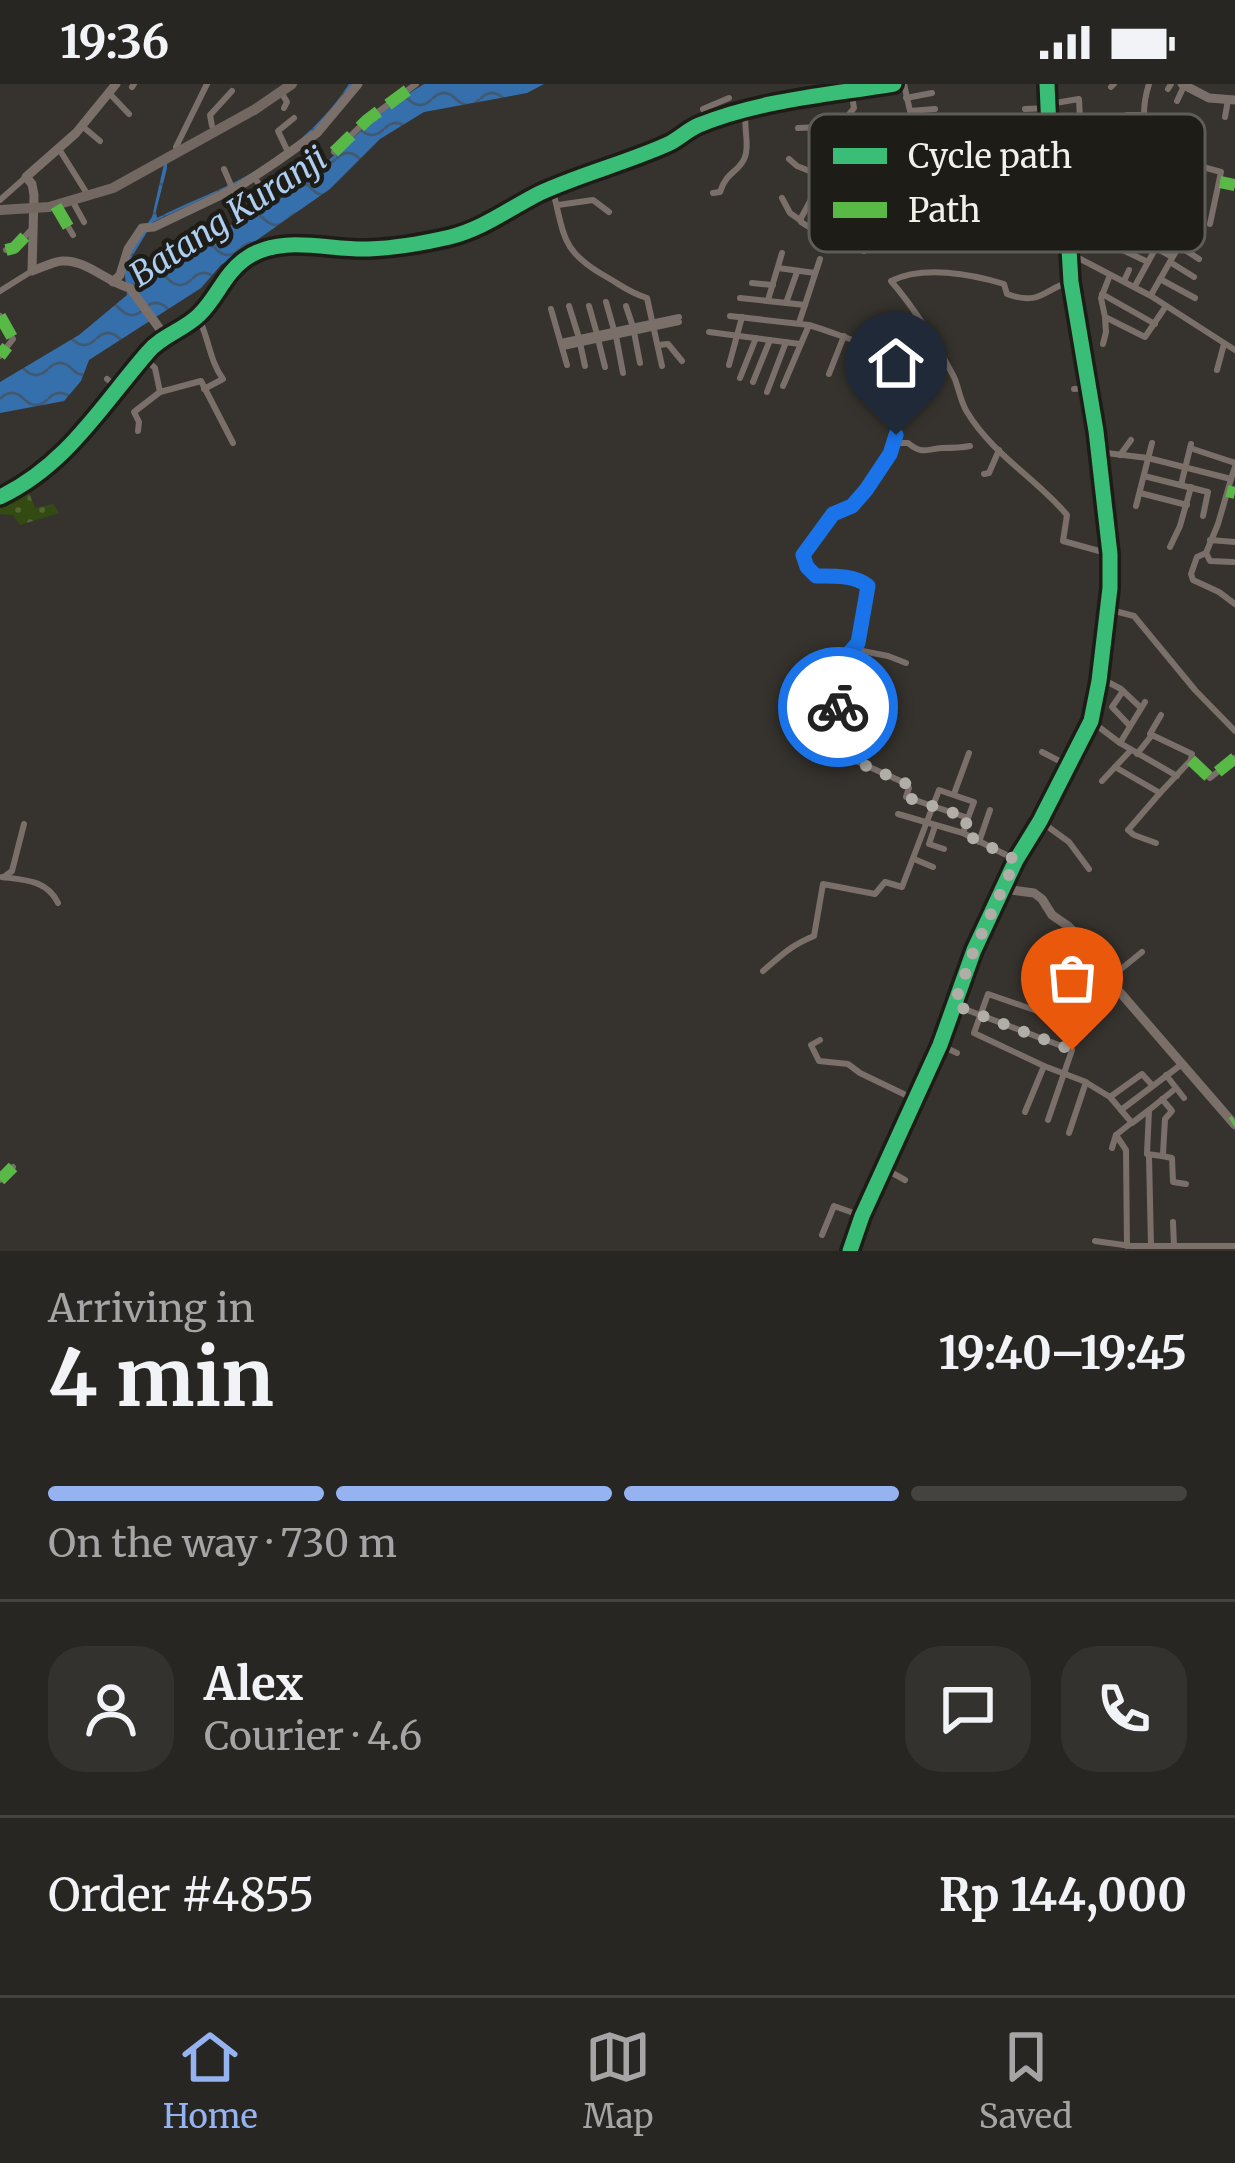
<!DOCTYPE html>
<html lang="en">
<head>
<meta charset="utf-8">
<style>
	body { margin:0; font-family:Merriweather,serif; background:#34322f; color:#f1f3f6; height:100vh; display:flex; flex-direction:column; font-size:45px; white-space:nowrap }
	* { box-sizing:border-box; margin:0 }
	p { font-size:39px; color:#a5a5a5 }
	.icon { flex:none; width:66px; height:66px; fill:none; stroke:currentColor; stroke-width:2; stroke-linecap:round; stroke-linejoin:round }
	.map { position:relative; height:1167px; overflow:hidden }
	.side { display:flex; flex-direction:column; background:#282622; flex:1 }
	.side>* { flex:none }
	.pin { position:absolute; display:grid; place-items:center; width:102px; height:102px; color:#fff; margin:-123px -51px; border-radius:50% 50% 50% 0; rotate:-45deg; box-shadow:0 0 12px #0007 }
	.pin .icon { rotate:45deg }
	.courier { position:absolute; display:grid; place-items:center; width:120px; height:120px; margin:-60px; border:9px solid #1a73e8; border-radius:50%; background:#fff; color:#222; box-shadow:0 3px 15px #0007 }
	.overview em { font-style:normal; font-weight:700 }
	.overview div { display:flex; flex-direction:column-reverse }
	.overview { display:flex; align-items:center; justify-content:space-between; height:204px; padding:0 48px }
	h1 { font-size:78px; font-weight:700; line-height:90px }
	.bar { display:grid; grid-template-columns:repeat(4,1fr); gap:18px 12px; align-content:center; height:144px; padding:0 48px }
	.bar i { height:15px; border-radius:9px; background:#444340 }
	.bar .active { background:#95b2f1 }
	.bar p { grid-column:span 4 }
	.line { display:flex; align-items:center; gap:30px; padding:0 48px; border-top:3px solid #444340 }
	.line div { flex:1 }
	.round { display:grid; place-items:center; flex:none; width:126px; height:126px; border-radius:36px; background:#34322f }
	.status { display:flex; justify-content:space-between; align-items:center; height:84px; padding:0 60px; background:#282622; direction:ltr }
	.status svg { height:33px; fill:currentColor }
	.tab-bar { display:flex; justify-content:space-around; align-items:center; height:168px; border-top:3px solid #444340; background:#282622; font-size:33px; color:#a5a5a5 }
	.tab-bar a { display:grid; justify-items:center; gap:6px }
	.tab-bar .active { color:#95b2f1 }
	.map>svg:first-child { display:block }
	.grass { fill:url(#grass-dots) }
	.water { fill:url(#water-waves) }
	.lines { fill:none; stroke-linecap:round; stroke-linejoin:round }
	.minor { stroke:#7b6f6a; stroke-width:6 }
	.tertiary { stroke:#7b6f6a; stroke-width:9 }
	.secondary { stroke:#736861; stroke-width:10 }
	.quiet { stroke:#58b947; stroke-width:12; stroke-dasharray:24 12; stroke-linecap:butt }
	.cycleway-casing { stroke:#1e1c17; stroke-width:22 }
	.cycleway { stroke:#3abd76; stroke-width:15 }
	.done { stroke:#b1aea8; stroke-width:12; stroke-dasharray:0 21.6 }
	.route { stroke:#1a73e8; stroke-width:15 }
	.labels { text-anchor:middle; stroke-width:9; stroke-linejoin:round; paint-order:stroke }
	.water-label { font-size:33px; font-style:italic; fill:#adcdf1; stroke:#1e1c17 }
	.key { fill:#1e1c17; stroke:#5e5c56; stroke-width:3 }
	.key-label { font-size:33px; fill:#f3f0e9 }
</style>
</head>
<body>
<div class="status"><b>19:36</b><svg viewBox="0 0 49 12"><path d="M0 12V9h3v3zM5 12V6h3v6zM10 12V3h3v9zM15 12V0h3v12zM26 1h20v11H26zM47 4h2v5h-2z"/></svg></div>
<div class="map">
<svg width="1235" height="1167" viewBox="0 0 1235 1167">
	<defs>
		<pattern id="grass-dots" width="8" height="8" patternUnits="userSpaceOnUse" patternTransform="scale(3)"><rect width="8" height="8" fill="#334b12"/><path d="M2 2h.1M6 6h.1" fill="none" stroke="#516534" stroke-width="1.8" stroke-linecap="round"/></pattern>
		<pattern id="water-waves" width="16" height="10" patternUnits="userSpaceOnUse" patternTransform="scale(3)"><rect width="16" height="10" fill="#3570ad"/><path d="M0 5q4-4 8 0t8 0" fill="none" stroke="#405a74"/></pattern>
	</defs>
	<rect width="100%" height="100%" fill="#36332e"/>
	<path class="grass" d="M25,399L35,424L53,420L59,429L20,441L13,431L0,430V414Z"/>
	<path class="water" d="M349,0H354L321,42L241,97L153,138L130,176L129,186L140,198L205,160L225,144L275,119L320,84L387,23L424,0H544L527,9L424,28L380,55L330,105L221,181L201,204L89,276L81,297L64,317L0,329V298L79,251L127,211L124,182L128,169L152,133L164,80L167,78V84L156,127L157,134C182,121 209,111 235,98C281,75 321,43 349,0Z"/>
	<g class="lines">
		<g class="minor">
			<path d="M904,0L910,27L935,25"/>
			<path d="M1149,0C1141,25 1143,41 1154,65L1161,64"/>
			<path d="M132,3L134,0"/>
			<path d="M1111,3L1114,0"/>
			<path d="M1168,5L1171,0"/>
			<path d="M851,7L854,24L847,33L852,59"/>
			<path d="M281,8L287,18L284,24"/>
			<path d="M109,9L129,30"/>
			<path d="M906,14L932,9"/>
			<path d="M1177,17L1184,2"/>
			<path d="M1049,20L1079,15L1080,36"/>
			<path d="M1025,25L1049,24"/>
			<path d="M1127,31H1143"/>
			<path d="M874,33L878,59"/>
			<path d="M1225,33L1228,16"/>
			<path d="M708,38L703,25L729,14"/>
			<path d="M82,42L100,57"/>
			<path d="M212,42L210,31L232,7"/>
			<path d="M798,44L820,43L824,37L854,60L865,61L890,57L977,92L1012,119L1027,141L1069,165"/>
			<path d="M176,63L207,0"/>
			<path d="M59,65L86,108"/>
			<path d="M288,68L278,47L294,34"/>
			<path d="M334,68L367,36L416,0"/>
			<path d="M789,75L797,82L817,90L813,112L801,134V138C821,151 842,159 864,167L868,161L866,145L850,100L839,96C835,79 837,64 834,46"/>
			<path d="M224,85L233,106"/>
			<path d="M254,93L263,106"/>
			<path d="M1182,94L1187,80L1200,78L1203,83L1221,88L1210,140"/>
			<path d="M1220,98L1235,101"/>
			<path d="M552,104C565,150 559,166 605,192C621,201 628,208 647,214L662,282"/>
			<path d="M713,109L720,108C727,86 739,89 745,73C750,59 743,44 746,29"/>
			<path d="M782,114L790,129L800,136"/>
			<path d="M0,116L26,93"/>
			<path d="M73,118L84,138"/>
			<path d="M558,121L593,116L609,128"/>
			<path d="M56,122L73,151"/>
			<path d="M1061,123L1143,114L1189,140L1203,83"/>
			<path d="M1140,134L1176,154L1179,162L1199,175"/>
			<path d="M1065,147H1087"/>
			<path d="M1142,156L1172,173"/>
			<path d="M1112,161L1148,178"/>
			<path d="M6,166L14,164L31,146"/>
			<path d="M1069,169L1151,212L1235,266"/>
			<path d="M1170,178L1194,193"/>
			<path d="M778,184L815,189"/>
			<path d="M1110,191L1101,214L1105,233L1145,253L1166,222"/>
			<path d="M1160,195L1195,214"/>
			<path d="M1124,197L1129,186"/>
			<path d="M1071,198C1045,203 1042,223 1007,210L1004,200C971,190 923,181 891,197C916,226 936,259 954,293C959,304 960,317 967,328C993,371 1037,395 1067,431L1063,457L1110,470"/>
			<path d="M752,199L773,201"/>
			<path d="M1135,202L1165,147"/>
			<path d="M0,207L32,187"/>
			<path d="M1102,210L1155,240"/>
			<path d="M1151,211L1179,162"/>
			<path d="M740,214L805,221"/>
			<path d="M768,216L782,169"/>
			<path d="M606,218L614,246"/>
			<path d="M786,219L797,188"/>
			<path d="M569,222L579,254"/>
			<path d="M589,222L597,250"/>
			<path d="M626,222L633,243"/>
			<path d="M551,225L567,281"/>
			<path d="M0,232L13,255L0,272"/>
			<path d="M730,232L809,241"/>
			<path d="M198,233C209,253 209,276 223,295L204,305"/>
			<path d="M799,239L820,175"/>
			<path d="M634,248L640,279"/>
			<path d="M709,248L800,260"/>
			<path d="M616,252L623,289"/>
			<path d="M598,255L605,283"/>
			<path d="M561,258L679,233"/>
			<path d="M580,259L585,282"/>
			<path d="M1103,260L1106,248L1105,233"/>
			<path d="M658,261L668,260L682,277"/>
			<path d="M563,263L679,238"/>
			<path d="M904,270L892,288L888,318V324L897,342L890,370L867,406L852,422L833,430L803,471L807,483L816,492C833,492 855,491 868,502L858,559L847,571L838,624L825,663L905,699L909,704L906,713L968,734L963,749"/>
			<path d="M729,281L742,233"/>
			<path d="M1217,286L1224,260"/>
			<path d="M829,290L844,252"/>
			<path d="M740,294L756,254"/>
			<path d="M107,295L119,305"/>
			<path d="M753,298L770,256"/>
			<path d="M783,302L809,241C846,252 903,279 942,273"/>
			<path d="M1074,305L1087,304"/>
			<path d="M160,308L201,297L233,359"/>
			<path d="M767,308L786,258"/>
			<path d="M138,347L139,338L134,328L160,308L155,284L144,274"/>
			<path d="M895,359H908C922,371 927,365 942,364C952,364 960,364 970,362"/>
			<path d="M1190,364L1235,379"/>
			<path d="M1098,368L1148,374L1231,395L1218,440L1206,469L1197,473L1191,490L1193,496L1219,508L1235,520"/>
			<path d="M1120,371L1131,356"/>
			<path d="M984,390L989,389L999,366"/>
			<path d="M1144,392L1208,408L1203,432"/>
			<path d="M1231,395L1235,383"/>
			<path d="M1181,401L1191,360"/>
			<path d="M1140,409L1187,421"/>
			<path d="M0,413C48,390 82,353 114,311C130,290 145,269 165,252"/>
			<path d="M1136,422L1152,359"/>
			<path d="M1210,456L1235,458"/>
			<path d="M1170,463L1180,442L1191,403"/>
			<path d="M1206,469L1210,477L1233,478"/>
			<path d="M1107,525L1134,532L1195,606L1235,647"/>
			<path d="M852,565L888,572L906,579"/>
			<path d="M1099,597L1104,596L1121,605L1141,624"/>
			<path d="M1123,607L1112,623L1129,641"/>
			<path d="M1091,637L1120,659L1177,692"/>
			<path d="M1150,650L1161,631"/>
			<path d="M1120,659L1145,618"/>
			<path d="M1131,666L1115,683L1160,709L1128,746L1134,751L1156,759"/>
			<path d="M1042,668L1069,682"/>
			<path d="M1137,670L1152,651L1192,670L1191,676L1210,694L1235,674"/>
			<path d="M1102,697L1115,683"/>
			<path d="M1160,709L1191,676"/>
			<path d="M954,710L969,669"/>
			<path d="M898,730L963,749L1016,776"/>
			<path d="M1040,737L1069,758L1089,785"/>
			<path d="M935,742L929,760L944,765"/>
			<path d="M979,758L990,726"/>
			<path d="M914,775L933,783"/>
			<path d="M2,793C25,796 47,796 58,819"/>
			<path d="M4,793L12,787L24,740"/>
			<path d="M763,887C783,870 790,862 814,852L823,800L875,810L885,798L902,803L939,706L974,718L968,734"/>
			<path d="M1110,894L1142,868"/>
			<path d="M954,921L1072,966L1048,1036"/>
			<path d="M1060,945L1059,937L1046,930L988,910L974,949L1044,982L1086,998L1069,1049"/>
			<path d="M820,956L811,961L819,977L848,980L860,989L914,1015"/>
			<path d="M940,961L957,969"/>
			<path d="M1166,991L1184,1014"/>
			<path d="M1087,999L1110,1013L1121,1026"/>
			<path d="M1110,1013L1142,990L1152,1001"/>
			<path d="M1162,1015L1172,1027L1165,1035L1163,1070L1162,1072L1147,1070L1149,1026L1175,1005"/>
			<path d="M1149,1026L1132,1039L1121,1026L1182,980"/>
			<path d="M1025,1028L1044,982"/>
			<path d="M1116,1051L1126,1066L1127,1162"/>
			<path d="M1112,1064L1116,1051L1131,1039"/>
			<path d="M1149,1072L1151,1162"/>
			<path d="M1162,1072L1172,1074L1173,1098L1186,1100"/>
			<path d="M885,1085L905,1096"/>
			<path d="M0,1096L13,1083"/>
			<path d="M1173,1138L1174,1162"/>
			<path d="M822,1151L834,1122L862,1132"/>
			<path d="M1095,1157L1131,1162H1235"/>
		</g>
		<g class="tertiary">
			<path d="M116,0L76,49L26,93L32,100L34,111L32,187C41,184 52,178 62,177C86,175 108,199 130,204L165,252L198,233L213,214L222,197L243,176L255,169L305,160L360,165L386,164L417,160L466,149L543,108L661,63L697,42L763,22L894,0"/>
			<path d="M1182,0L1209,14L1235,16"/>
			<path d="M113,198L120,191L128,165L142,144L154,143L240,102L276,78L317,49L358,0"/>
			<path d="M1004,805L1034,809L1042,815L1052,831L1068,842L1088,862L1118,906L1235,1041"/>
			<path d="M850,1167L862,1132L940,961L974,866L1016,776L1040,737L1091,637L1099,597L1110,504V470L1096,347L1071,198L1069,165L1051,90L1047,0"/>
		</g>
		<path class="secondary" d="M0,126L49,123L113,104L254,26L292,0"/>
		<g class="quiet">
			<path d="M874,33L878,59"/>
			<path d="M852,59L865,61L890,57L977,92L1012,119L1027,141L1069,165"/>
			<path d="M334,68L367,36L416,0"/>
			<path d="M1220,98L1235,101"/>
			<path d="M56,122L73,151"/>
			<path d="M6,166L14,164L31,146"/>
			<path d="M0,232L13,255L0,272"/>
			<path d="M1227,407L1235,409"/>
			<path d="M1191,676L1210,694L1235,674"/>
			<path d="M1232,1039L1235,1037"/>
			<path d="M0,1096L13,1083"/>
		</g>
		<defs>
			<g id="cycleway">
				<path d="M0,413C67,381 101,322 148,268C162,251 184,246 199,231C217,214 224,190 245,175C281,149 330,167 369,165C397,164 424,159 450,153C483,145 510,124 540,109C581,90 626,79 668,60C679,55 687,46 699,41C760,16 829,11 894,0"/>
				<path d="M850,1167L862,1132L940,961L974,866L1016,776L1040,737L1091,637L1099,597L1110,504V470L1096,347L1071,198L1069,165L1051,90L1047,0"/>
			</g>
		</defs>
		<use href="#cycleway" class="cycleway-casing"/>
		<use href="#cycleway" class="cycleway"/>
	</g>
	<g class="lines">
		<path class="done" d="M838,623L826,664L905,699L909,704L906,713L968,734L963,749L1016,776L974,866L954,921L1072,966"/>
		<path class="route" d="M838,623L847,571L858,559L868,502C855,491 833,492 816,492L807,483L803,471L833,430L852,422L866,406L890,370L896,351"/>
	</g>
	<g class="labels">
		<g class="water-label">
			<text transform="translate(228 132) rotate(-33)" y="12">Batang Kuranji</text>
		</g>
	</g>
	<rect x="809" y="30" width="396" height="138" rx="18" class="key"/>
	<rect x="833" y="64" width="54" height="16" fill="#3abd76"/>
	<rect x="833" y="118" width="54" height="16" fill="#58b947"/>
	<g class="key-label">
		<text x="908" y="84">Cycle path</text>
		<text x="908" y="138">Path</text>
	</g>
</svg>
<div class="pin" style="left:1072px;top:966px;background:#ea580c"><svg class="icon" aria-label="bag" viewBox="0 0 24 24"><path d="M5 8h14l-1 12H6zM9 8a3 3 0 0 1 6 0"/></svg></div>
<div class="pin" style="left:896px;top:351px;background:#1f2937"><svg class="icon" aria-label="home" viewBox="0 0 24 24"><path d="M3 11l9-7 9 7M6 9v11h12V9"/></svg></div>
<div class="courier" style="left:838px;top:623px"><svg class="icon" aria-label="bike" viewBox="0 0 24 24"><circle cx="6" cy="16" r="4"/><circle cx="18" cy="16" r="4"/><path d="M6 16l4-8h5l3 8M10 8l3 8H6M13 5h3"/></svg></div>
</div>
<section class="side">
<div class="overview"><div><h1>4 min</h1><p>Arriving in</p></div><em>19:40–19:45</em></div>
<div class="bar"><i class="active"></i><i class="active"></i><i class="active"></i><i></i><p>On the way · 730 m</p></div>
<div class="line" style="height:216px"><a class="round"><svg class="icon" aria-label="person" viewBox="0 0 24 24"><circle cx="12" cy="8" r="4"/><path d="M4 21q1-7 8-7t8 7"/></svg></a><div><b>Alex</b><p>Courier · 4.6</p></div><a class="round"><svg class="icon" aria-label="chat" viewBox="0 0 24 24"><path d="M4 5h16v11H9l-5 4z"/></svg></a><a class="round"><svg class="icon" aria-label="phone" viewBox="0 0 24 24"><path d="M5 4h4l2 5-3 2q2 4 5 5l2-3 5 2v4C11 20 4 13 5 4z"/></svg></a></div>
<div class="line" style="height:156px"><div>Order #4855</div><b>Rp 144,000</b></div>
</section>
<nav class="tab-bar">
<a class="active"><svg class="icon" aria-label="home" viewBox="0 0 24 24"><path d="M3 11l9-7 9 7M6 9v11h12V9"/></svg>Home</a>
<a><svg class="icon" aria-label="map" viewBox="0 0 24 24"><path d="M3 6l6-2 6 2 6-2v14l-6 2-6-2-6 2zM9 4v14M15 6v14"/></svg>Map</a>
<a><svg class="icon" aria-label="saved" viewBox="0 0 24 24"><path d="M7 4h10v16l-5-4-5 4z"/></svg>Saved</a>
</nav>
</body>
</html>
